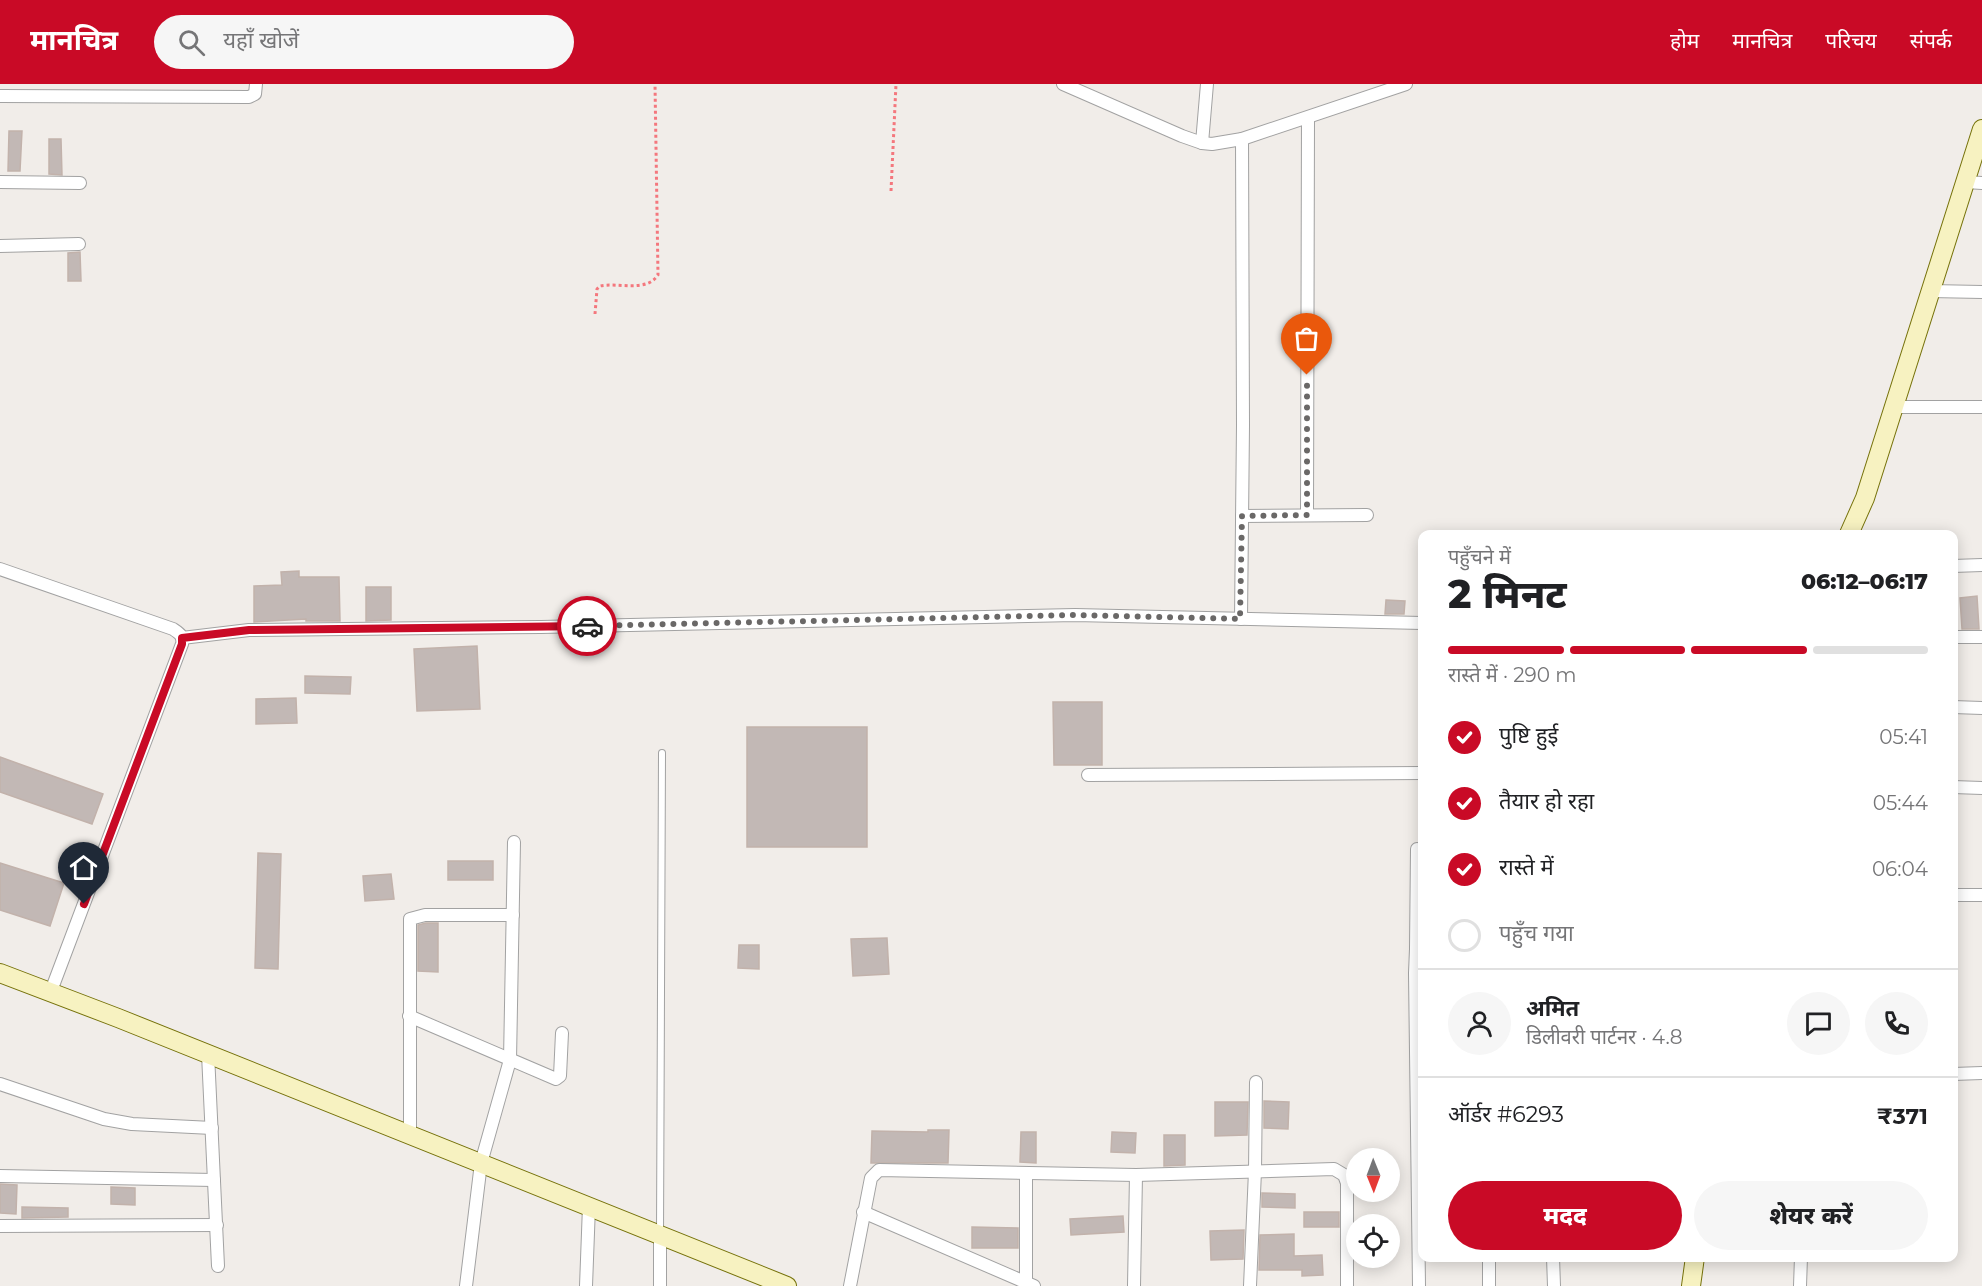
<!DOCTYPE html>
<html lang="hi">
<head>
<meta charset="utf-8">
<style>
	body { margin:0; font-family:Montserrat,"Noto Sans Devanagari",sans-serif; background:#f6f6f6; color:#202124; height:100vh; display:flex; flex-direction:column; font-size:22px; white-space:nowrap }
	* { box-sizing:border-box; margin:0 }
	p { font-size:20px; color:#757577 }
	.icon { flex:none; width:33px; height:33px; fill:none; stroke:currentColor; stroke-width:2; stroke-linecap:round; stroke-linejoin:round }
	.map { position:relative; flex:1; overflow:hidden }
	.panel { position:absolute; left:1418px; top:446px; width:540px; height:732px; display:flex; flex-direction:column; background:#fff; border-radius:12px; box-shadow:0 3px 15px #0003 }
	.panel>* { flex:none }
	.needle { width:39px; rotate:179deg }
	.controls { position:absolute; left:1346px; top:1064px; display:grid; gap:12px }
	.controls a { display:grid; place-items:center; width:54px; height:54px; border-radius:50%; background:#fff; box-shadow:0 3px 15px #0003; font-size:30px }
	.pin { position:absolute; display:grid; place-items:center; width:51px; height:51px; color:#fff; margin:-62px -26px; border-radius:50% 50% 50% 0; rotate:-45deg; box-shadow:0 0 6px #0007 }
	.pin .icon { rotate:45deg }
	.courier { position:absolute; display:grid; place-items:center; width:60px; height:60px; margin:-30px; border:4px solid #c90a26; border-radius:50%; background:#fff; color:#222; box-shadow:0 2px 8px #0007 }
	.overview em { font-style:normal; font-weight:800 }
	.overview div { display:flex; flex-direction:column-reverse }
	.overview { display:flex; align-items:center; justify-content:space-between; height:102px; padding:0 30px }
	h1 { font-size:39px; font-weight:800; line-height:45px }
	.bar { display:grid; grid-template-columns:repeat(4,1fr); gap:9px 6px; align-content:center; height:72px; padding:0 30px }
	.bar i { height:8px; border-radius:4px; background:#e0e0e0 }
	.bar .current { background:#c90a26 }
	.bar p { grid-column:span 4 }
	.line { display:flex; align-items:center; gap:15px; padding:0 30px; border-top:2px solid #e0e0e0 }
	.line div { flex:1 }
	.round { display:grid; place-items:center; flex:none; width:63px; height:63px; border-radius:32px; background:#f6f6f6 }
	ol { padding:0 30px; list-style:none }
	li { display:flex; align-items:center; gap:18px; height:66px }
	li p { margin-inline-start:auto }
	li .icon { padding:6px; border-radius:50%; background:#c90a26; color:#fff; stroke-width:4 }
	li:last-child { color:#757577 }
	li i { width:33px; height:33px; border:3px solid #e0e0e0; border-radius:50% }
	.cta { display:flex; gap:12px; margin-top:auto; padding:12px 30px }
	.cta a { flex:1; height:69px; border-radius:36px; background:#c90a26; color:#fff; font-size:24px; font-weight:800; line-height:69px; text-align:center }
	.cta a+a { background:#f6f6f6; color:#202124 }
	header { display:flex; align-items:center; gap:36px; box-sizing:border-box; height:84px; padding:0 30px; background:#c90a26; color:#fff }
	header strong { font-size:28px }
	nav { display:flex; gap:33px; margin-inline-start:auto; font-size:21px }
	.search { width:420px; height:54px; background:#f6f6f6; display:flex; align-items:center; gap:15px; box-sizing:border-box; padding:0 21px; border-radius:33px; color:#757577; font-size:22px }
	.map>svg:first-child { display:block }
	.building { fill:#c2b8b5; stroke:#c2b2ab; stroke-width:1.5 }
	.lines { fill:none; stroke-linecap:round; stroke-linejoin:round }
	.lane-casing { stroke:#a2a2a2; stroke-width:8 }
	.street-casing { stroke:#a2a2a2; stroke-width:14 }
	.secondary-casing { stroke:#76720a; stroke-width:20 }
	.path { stroke:#f4777d; stroke-width:3; stroke-dasharray:3 3; stroke-linecap:butt }
	.lane { stroke:#fff; stroke-width:6 }
	.street { stroke:#fff; stroke-width:12 }
	.secondary { stroke:#f7f2c1; stroke-width:18 }
	.done { stroke:#6a6867; stroke-width:6; stroke-dasharray:0 10.8 }
	.route { stroke:#c90a26; stroke-width:8 }
</style>
</head>
<body>
<header>
<strong>मानचित्र</strong>
<div class="search"><svg class="icon" aria-label="search" viewBox="0 0 24 24"><circle cx="10" cy="10" r="6"/><path d="M15 15l6 6"/></svg>यहाँ खोजें</div>
<nav><a>होम</a><a>मानचित्र</a><a>परिचय</a><a>संपर्क</a></nav>
</header>
<div class="map">
<svg width="1982" height="1202" viewBox="0 0 1982 1202">
	<rect width="100%" height="100%" fill="#f1ede9"/>
	<g class="building">
		<path d="M9,47H22L20,87H8Z"/>
		<path d="M49,55H61L62,91L49,90Z"/>
		<path d="M80,168L81,197H68V169Z"/>
		<path d="M299,487V493H339L340,537H306V535L254,538V502L282,501L281,488Z"/>
		<path d="M366,503H391V536L366,537Z"/>
		<path d="M1977,512L1979,545H1962L1960,514Z"/>
		<path d="M1386,516L1405,517L1404,530H1385Z"/>
		<path d="M477,562L480,625L417,627L414,565Z"/>
		<path d="M305,592L351,593L350,610L305,609Z"/>
		<path d="M296,614L297,639L256,640V615Z"/>
		<path d="M1053,618H1102V681H1054Z"/>
		<rect x="747" y="643" width="120" height="120"/>
		<path d="M0,673L103,710L92,740L0,708Z"/>
		<path d="M258,769L281,770L278,885L255,884Z"/>
		<rect x="448" y="777" width="45" height="19"/>
		<path d="M0,779L64,799L50,842L0,826Z"/>
		<path d="M391,790L394,815L365,817L363,792Z"/>
		<path d="M426,839H438V888L418,887V841Z"/>
		<path d="M887,854L889,890L853,892L851,855Z"/>
		<path d="M739,861H759V885L738,884Z"/>
		<path d="M1264,1017L1289,1018L1288,1045L1264,1044Z"/>
		<path d="M1215,1018H1248L1247,1051L1215,1052Z"/>
		<path d="M928,1046H949L948,1079H871L872,1047L928,1048Z"/>
		<path d="M1021,1048H1036V1079L1020,1078Z"/>
		<path d="M1112,1048L1136,1049L1135,1069L1111,1068Z"/>
		<path d="M1164,1051H1185V1081L1164,1082Z"/>
		<path d="M0,1100L17,1101L16,1130L0,1129Z"/>
		<path d="M111,1103L135,1104V1121L111,1120Z"/>
		<path d="M1262,1109L1295,1110V1124L1262,1123Z"/>
		<path d="M22,1123L68,1124V1133L22,1134Z"/>
		<rect x="1304" y="1128" width="35" height="15"/>
		<path d="M1123,1132L1124,1148L1071,1151L1070,1135Z"/>
		<path d="M972,1143L1018,1144V1164H972Z"/>
		<path d="M1244,1146L1243,1175L1211,1176L1210,1147Z"/>
		<path d="M1294,1150V1172L1322,1171L1323,1191L1302,1192V1186H1259L1260,1151Z"/>
	</g>
	<g class="lines">
		<defs>
			<path id="lane" d="M660,1149L662,669"/>
			<g id="street">
				<path d="M1063,0L1182,52L1202,59L1212,60L1242,55L1406,0"/>
				<path d="M0,12L249,13L255,10L256,0"/>
				<path d="M1202,59L1207,0"/>
				<path d="M0,98L80,99"/>
				<path d="M1966,98L1982,99"/>
				<path d="M0,162L79,160"/>
				<path d="M1930,207L1982,208"/>
				<path d="M1894,323H1982"/>
				<path d="M1307,431L1308,34"/>
				<path d="M1242,432L1367,431"/>
				<path d="M1953,482L1982,481"/>
				<path d="M0,485L173,545C179,549 184,552 182,560L51,907"/>
				<path d="M1241,535L1243,341L1242,55"/>
				<path d="M1953,553H1982"/>
				<path d="M182,554L249,546L541,543L1075,531L1422,539"/>
				<path d="M1953,623L1982,624"/>
				<path d="M1088,691L1422,689"/>
				<path d="M1953,703L1982,704"/>
				<path d="M1953,811H1982"/>
				<path d="M1416,865L1417,765"/>
				<path d="M409,932L556,995L560,992L562,949"/>
				<path d="M208,970L218,1182"/>
				<path d="M1953,990L1982,989"/>
				<path d="M0,1000L104,1035L132,1040L212,1044"/>
				<path d="M410,1051V835L425,831H513"/>
				<path d="M0,1092L214,1096"/>
				<path d="M863,1128L1034,1202"/>
				<path d="M0,1142L217,1141"/>
				<path d="M660,1150V1202"/>
				<path d="M1489,1173V1202"/>
				<path d="M1553,1173L1554,1202"/>
				<path d="M1026,1198V1089"/>
				<path d="M466,1202L481,1079L510,976L514,758"/>
				<path d="M586,1202L589,1122"/>
				<path d="M850,1202L871,1094L879,1086L1136,1091L1334,1085L1344,1091L1347,1099V1202"/>
				<path d="M1134,1202L1136,1091"/>
				<path d="M1250,1202L1255,1087L1256,998"/>
				<path d="M1419,1202L1415,889L1416,865H1422"/>
				<path d="M1800,1202L1801,1173"/>
			</g>
			<g id="secondary">
				<path d="M1849,450L1865,414L1982,45"/>
				<path d="M0,889L118,934L787,1202"/>
				<path d="M1691,1202L1695,1173"/>
			</g>
		</defs>
		<use href="#lane" class="lane-casing"/>
		<use href="#street" class="street-casing"/>
		<use href="#secondary" class="secondary-casing"/>
		<g class="path">
			<path d="M891,107L896,0"/>
			<path d="M595,230L597,205L600,202C618,198 646,209 658,191L655,0"/>
		</g>
		<use href="#lane" class="lane"/>
		<use href="#street" class="street"/>
		<use href="#secondary" class="secondary"/>
	</g>
	<g class="lines">
		<path class="done" d="M587,542L1075,531L1240,535L1242,432L1307,431V291"/>
		<path class="route" d="M84,820L182,560V554L249,546L587,542"/>
	</g>
</svg>
<div class="controls">
<a><svg class="needle" viewBox="-14 -14 28 28"><path d="M0-13l5 13h-10z" fill="#e53935"/><path d="M0 13l5-13h-10z" fill="#757577"/></svg></a>
<a><svg class="icon" aria-label="locate" viewBox="0 0 24 24"><circle cx="12" cy="12" r="6"/><path d="M12 2v4M12 18v4M2 12h4M18 12h4"/></svg></a>
</div>
<div class="pin" style="left:1307px;top:291px;background:#ea580c"><svg class="icon" aria-label="bag" viewBox="0 0 24 24"><path d="M5 8h14l-1 12H6zM9 8a3 3 0 0 1 6 0"/></svg></div>
<div class="pin" style="left:84px;top:820px;background:#1f2937"><svg class="icon" aria-label="home" viewBox="0 0 24 24"><path d="M3 11l9-7 9 7M6 9v11h12V9"/></svg></div>
<div class="courier" style="left:587px;top:542px"><svg class="icon" aria-label="car" viewBox="0 0 24 24"><path d="M5 17H2v-5l4-1 3-4h7l3 4 3 1v5h-3M9 17h6M6 11h13"/><circle cx="7" cy="17" r="2"/><circle cx="17" cy="17" r="2"/></svg></div>
<section class="panel">
<div class="overview"><div><h1>2 मिनट</h1><p>पहुँचने में</p></div><em>06:12–06:17</em></div>
<div class="bar"><i class="current"></i><i class="current"></i><i class="current"></i><i></i><p>रास्ते में · 290 m</p></div>
<ol>
<li><svg class="icon" aria-label="check" viewBox="0 0 24 24"><path d="M5 12l5 5 9-10"/></svg>पुष्टि हुई<p>05:41</p></li>
<li><svg class="icon" aria-label="check" viewBox="0 0 24 24"><path d="M5 12l5 5 9-10"/></svg>तैयार हो रहा<p>05:44</p></li>
<li><svg class="icon" aria-label="check" viewBox="0 0 24 24"><path d="M5 12l5 5 9-10"/></svg>रास्ते में<p>06:04</p></li>
<li><i></i>पहुँच गया</li>
</ol>
<div class="line" style="height:108px"><a class="round"><svg class="icon" aria-label="person" viewBox="0 0 24 24"><circle cx="12" cy="8" r="4"/><path d="M4 21q1-7 8-7t8 7"/></svg></a><div><b>अमित</b><p>डिलीवरी पार्टनर · 4.8</p></div><a class="round"><svg class="icon" aria-label="chat" viewBox="0 0 24 24"><path d="M4 5h16v11H9l-5 4z"/></svg></a><a class="round"><svg class="icon" aria-label="phone" viewBox="0 0 24 24"><path d="M5 4h4l2 5-3 2q2 4 5 5l2-3 5 2v4C11 20 4 13 5 4z"/></svg></a></div>
<div class="line" style="height:78px"><div>ऑर्डर #6293</div><b>₹371</b></div>
<div class="cta"><a>मदद</a><a>शेयर करें</a></div>
</section>
</div>
</body>
</html>
